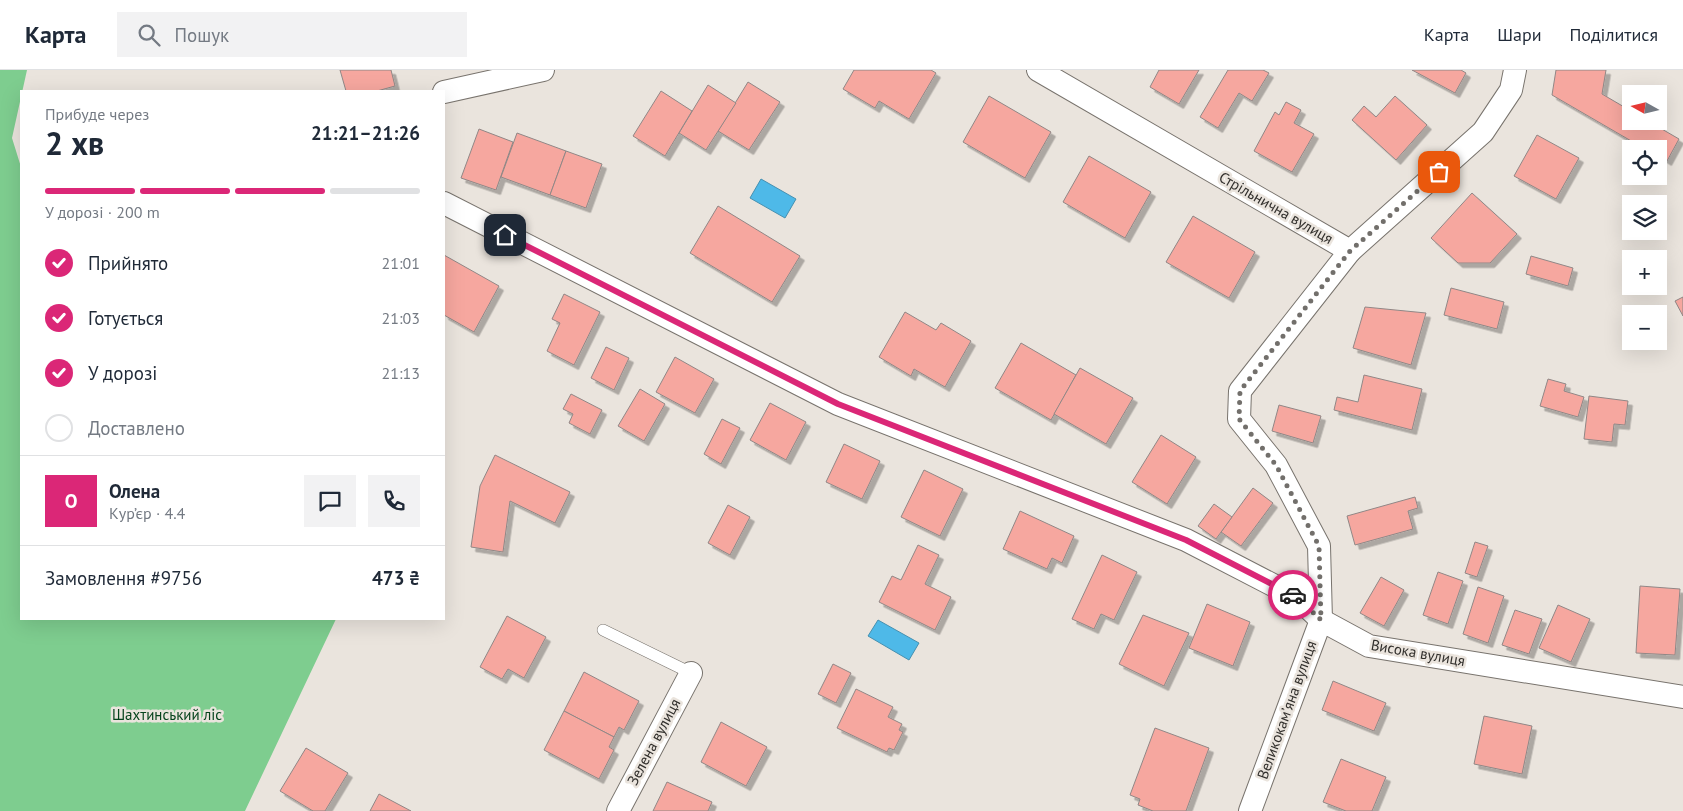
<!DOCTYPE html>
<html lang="uk">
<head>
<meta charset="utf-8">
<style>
	body { margin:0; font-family:"PT Sans",sans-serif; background:#f2f2f3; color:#1f2937; height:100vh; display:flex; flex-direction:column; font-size:19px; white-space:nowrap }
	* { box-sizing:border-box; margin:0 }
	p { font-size:16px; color:#747a83 }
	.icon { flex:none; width:28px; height:28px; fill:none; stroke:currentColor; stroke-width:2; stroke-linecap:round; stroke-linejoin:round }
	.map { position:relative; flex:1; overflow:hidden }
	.sheet { position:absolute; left:20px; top:20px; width:425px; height:530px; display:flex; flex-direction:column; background:#fff; border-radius:0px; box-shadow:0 5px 20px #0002 }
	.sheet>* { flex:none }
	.needle { width:32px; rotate:278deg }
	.buttons { position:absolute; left:1622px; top:15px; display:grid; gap:10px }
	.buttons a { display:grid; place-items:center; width:45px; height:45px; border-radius:0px; background:#fff; box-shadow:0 5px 20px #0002; font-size:25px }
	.pin { position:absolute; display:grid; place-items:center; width:42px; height:42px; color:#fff; margin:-21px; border-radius:10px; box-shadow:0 2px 8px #0006 }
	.courier { position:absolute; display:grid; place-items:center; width:50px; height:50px; margin:-25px; border:4px solid #db2777; border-radius:50%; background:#fff; color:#222; box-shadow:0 1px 6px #0007 }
	.headline em { font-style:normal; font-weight:600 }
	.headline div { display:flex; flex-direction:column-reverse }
	.headline { display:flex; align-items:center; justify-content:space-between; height:85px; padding:0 25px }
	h1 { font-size:32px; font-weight:600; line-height:38px }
	.bar { display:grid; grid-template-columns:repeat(4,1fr); gap:8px 5px; align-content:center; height:60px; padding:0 25px }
	.bar i { height:6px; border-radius:4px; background:#e0e1e3 }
	.bar .on { background:#db2777 }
	.bar p { grid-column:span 4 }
	.line { display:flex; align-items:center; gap:12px; padding:0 25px; border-top:1px solid #e0e1e3 }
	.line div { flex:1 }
	.round { display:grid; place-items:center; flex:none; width:52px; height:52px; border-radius:0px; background:#f2f2f3 }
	ol { padding:0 25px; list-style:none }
	li { display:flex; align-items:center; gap:15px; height:55px }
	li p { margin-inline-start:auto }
	li .icon { padding:5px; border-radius:50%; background:#db2777; color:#fff; stroke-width:4 }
	li:last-child { color:#747a83 }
	li i { width:28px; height:28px; border:2px solid #e0e1e3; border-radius:50% }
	header { display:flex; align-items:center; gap:30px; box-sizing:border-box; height:70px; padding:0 25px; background:#fff; border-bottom:1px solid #e0e1e3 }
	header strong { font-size:24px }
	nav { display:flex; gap:28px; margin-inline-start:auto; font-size:18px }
	.search { width:350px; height:45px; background:#f2f2f3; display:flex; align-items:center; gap:12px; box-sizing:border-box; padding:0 18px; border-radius:0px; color:#747a83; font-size:19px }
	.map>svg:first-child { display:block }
	.forest { fill:#7ecd8f }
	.water { fill:#4eb9e8; stroke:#4690b0 }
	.building { fill:#f6a79f; stroke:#908786; filter:url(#shadow) }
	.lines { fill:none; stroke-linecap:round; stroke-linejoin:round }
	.lane-casing { stroke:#78736d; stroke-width:12 }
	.street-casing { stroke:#78736d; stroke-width:24 }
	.lane { stroke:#fff; stroke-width:11 }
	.street { stroke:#fff; stroke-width:22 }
	.done { stroke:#726f6b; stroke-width:5; stroke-dasharray:0 9 }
	.route { stroke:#db2777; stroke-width:6 }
	.labels { text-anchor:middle; stroke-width:5; stroke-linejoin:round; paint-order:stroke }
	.street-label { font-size:15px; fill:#32302d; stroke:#eae4dd }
	.park-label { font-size:15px; fill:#05431c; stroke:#eae4dd }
</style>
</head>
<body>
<header>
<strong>Карта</strong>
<div class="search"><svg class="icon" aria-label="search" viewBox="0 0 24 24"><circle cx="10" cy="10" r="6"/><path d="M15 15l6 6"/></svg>Пошук</div>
<nav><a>Карта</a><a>Шари</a><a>Поділитися</a></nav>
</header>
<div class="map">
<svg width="1683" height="741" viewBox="0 0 1683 741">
	<defs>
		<filter id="shadow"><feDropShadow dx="4.5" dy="4.5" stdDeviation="0" flood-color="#0004"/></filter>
	</defs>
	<rect width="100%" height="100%" fill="#eae4dd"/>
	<path class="forest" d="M0,0H27L12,68L21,97V549H336L245,741H0Z"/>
	<g class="water">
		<path d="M761,109L796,129L785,148L750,128Z"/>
		<path d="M878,550L919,573L909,590L868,566Z"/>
	</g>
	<g class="building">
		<path d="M340,0H391L395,16L377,21H346Z"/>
		<path d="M854,0H931L936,3L909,49L879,31L875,38L843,19Z"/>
		<path d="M1159,0H1199L1179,34L1150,17Z"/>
		<path d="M1228,0H1263L1269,3L1252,31L1239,23L1218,58L1200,47Z"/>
		<path d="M1412,0H1461L1466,3L1455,23Z"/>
		<path d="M1556,0H1606L1602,24L1631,41V51H1648L1679,69L1667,91L1659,86V79H1645L1552,25Z"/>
		<path d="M748,12L780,32L749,80L718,61Z"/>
		<path d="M708,15L736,33L706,80L679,63Z"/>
		<path d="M661,21L692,41L665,86L633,66Z"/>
		<path d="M989,26L1051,62L1025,108L963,72Z"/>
		<path d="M1395,26L1427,55L1396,90L1352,50L1364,36L1376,47Z"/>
		<path d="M1286,32L1301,40L1294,53L1314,64L1292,102L1254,81L1275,42L1279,45Z"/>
		<path d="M479,59L513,72L496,120L461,108Z"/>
		<path d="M517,63L566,81L550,125L501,107Z"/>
		<path d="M1537,65L1579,88L1556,129L1514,106Z"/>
		<path d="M566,81L602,94L586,138L550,125Z"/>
		<path d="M1089,86L1151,122L1125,168L1063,132Z"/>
		<path d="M1472,123L1517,164L1490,193H1458L1431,168Z"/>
		<path d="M718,136L800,186L772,232L690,183Z"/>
		<path d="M1193,146L1255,182L1229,228L1166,192Z"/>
		<path d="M444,185L499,216L474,262L444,245Z"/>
		<path d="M1531,186L1573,198L1568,216L1526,204Z"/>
		<path d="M1451,218L1504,232L1497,259L1444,245Z"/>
		<path d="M564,224L600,242L574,295L547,281L560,253L552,249Z"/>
		<path d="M1683,227V246L1675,231Z"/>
		<path d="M1365,237L1426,243L1411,295L1353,278Z"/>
		<path d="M905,242L936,260L941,253L971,271L945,317L914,299L911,306L879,287Z"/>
		<path d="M1021,273L1076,305L1051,350L995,318Z"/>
		<path d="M606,277L629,288L614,320L591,308Z"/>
		<path d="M675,287L714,309L695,343L656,322Z"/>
		<path d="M1080,298L1133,328L1106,374L1054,344Z"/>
		<path d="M1364,305L1422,319L1412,360L1334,340L1337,327L1358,332Z"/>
		<path d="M1548,309L1566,314L1564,321L1584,327L1578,347L1540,336Z"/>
		<path d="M640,319L665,334L644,371L618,356Z"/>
		<path d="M571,324L602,340L590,364L569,353L573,344L563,339Z"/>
		<path d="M1589,326L1628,331L1625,355L1614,354L1612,372L1584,369Z"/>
		<path d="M770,333L806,352L786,390L750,370Z"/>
		<path d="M1279,335L1321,346L1313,373L1272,361Z"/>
		<path d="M722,349L740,358L721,394L704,384Z"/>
		<path d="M1161,365L1196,387L1167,434L1132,412Z"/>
		<path d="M844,374L880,391L862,429L826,412Z"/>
		<path d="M495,385L570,422L555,453L510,431L503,482L471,477L480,416Z"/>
		<path d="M924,400L963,419L940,466L901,447Z"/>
		<path d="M1253,418L1273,433L1241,476L1221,462Z"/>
		<path d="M1415,427L1418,438L1408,441L1413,459L1355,475L1347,446Z"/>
		<path d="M1214,434L1232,447L1216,469L1198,456Z"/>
		<path d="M728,435L750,447L730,485L708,473Z"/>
		<path d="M1020,441L1074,466L1062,493L1052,488L1047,499L1003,479Z"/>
		<path d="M1475,472L1488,476L1477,507L1465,503Z"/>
		<path d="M918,475L939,485L925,514L951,527L935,560L879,532L892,506L901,510Z"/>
		<path d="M1102,485L1137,502L1114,550L1101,544L1094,559L1072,549Z"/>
		<path d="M1438,502L1463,511L1448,554L1423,545Z"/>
		<path d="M1381,507L1404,520L1384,556L1360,543Z"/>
		<path d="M1640,516L1680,519L1675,585L1636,583Z"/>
		<path d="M1478,517L1504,526L1488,573L1463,564Z"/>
		<path d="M1207,534L1250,552L1233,596L1189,578Z"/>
		<path d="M1558,535L1590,549L1571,592L1539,578Z"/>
		<path d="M1515,540L1542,549L1529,584L1502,575Z"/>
		<path d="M1143,545L1189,563L1164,616L1119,594Z"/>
		<path d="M507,546L546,567L524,608L508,599L502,609L480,597Z"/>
		<path d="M833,594L851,603L836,633L818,624Z"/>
		<path d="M584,602L639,631L624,660L619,657L614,667L564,641Z"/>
		<path d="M1333,611L1386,633L1374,661L1322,640Z"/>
		<path d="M856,619L893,637L888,647L902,654L899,660L903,662L894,680L889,678L887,682L837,658Z"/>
		<path d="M564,641L614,667L609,677L614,680L599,709L544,680Z"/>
		<path d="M1484,646L1532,656L1522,704L1474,694Z"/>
		<path d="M721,652L767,677L746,716L701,692Z"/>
		<path d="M1155,658L1209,678L1186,741H1153L1138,735L1140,729L1130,725Z"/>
		<path d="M306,678L348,703L325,741H313L280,721Z"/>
		<path d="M1341,689L1386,707L1372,741H1346L1323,732Z"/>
		<path d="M667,712L712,732L708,741H653Z"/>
		<path d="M379,724L411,741H370Z"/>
	</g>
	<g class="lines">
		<defs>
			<path id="lane" d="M603,560L691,603"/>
			<g id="street">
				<path d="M1038,0L1350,181L1483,62L1511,20L1515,0"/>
				<path d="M444,22L543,0"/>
				<path d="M444,133L838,334L1186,470L1298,528L1321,550L1369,576L1683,627"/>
				<path d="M618,741L691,603"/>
				<path d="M1250,741L1321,550L1319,476L1276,395L1239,349L1240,321L1350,181"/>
			</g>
		</defs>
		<use href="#lane" class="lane-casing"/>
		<use href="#street" class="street-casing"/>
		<use href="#lane" class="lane"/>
		<use href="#street" class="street"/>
	</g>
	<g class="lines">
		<path class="done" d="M1293,525L1298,528L1321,550L1319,476L1276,395L1239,349L1240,321L1350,181L1439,102"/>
		<path class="route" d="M505,165L838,334L1186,470L1293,525"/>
	</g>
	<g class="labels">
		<g class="street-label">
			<text transform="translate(1276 138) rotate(30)" y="5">Стрільнична вулиця</text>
			<text transform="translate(1418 583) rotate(10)" y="5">Висока вулиця</text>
			<text transform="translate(1287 640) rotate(-70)" y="5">Великокамʼяна вулиця</text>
			<text transform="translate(654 672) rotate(-62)" y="5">Зелена вулиця</text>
		</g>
		<g class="park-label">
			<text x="167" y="650">Шахтинський ліс</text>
		</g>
	</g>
</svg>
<div class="buttons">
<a><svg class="needle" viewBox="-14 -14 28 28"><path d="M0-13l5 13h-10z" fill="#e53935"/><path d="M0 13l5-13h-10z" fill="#747a83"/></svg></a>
<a><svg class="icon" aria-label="locate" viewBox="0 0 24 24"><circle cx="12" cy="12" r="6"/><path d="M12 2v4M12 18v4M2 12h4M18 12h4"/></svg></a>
<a><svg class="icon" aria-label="layers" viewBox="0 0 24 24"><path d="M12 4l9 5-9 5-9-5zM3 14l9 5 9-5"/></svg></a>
<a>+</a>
<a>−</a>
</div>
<div class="pin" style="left:1439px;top:102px;background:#ea580c"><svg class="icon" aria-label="bag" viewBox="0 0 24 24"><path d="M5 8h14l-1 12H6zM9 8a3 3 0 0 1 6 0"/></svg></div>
<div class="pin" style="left:505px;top:165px;background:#1f2937"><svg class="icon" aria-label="home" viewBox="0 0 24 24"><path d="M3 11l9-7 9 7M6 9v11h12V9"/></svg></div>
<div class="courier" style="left:1293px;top:525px"><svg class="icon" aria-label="car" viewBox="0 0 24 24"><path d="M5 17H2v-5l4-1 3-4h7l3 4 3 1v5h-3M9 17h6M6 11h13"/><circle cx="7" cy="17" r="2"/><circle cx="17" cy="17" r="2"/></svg></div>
<section class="sheet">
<div class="headline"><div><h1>2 хв</h1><p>Прибуде через</p></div><em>21:21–21:26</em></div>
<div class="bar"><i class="on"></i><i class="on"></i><i class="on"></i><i></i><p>У дорозі · 200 m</p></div>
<ol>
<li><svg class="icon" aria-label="check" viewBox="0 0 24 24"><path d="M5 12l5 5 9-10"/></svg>Прийнято<p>21:01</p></li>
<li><svg class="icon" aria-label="check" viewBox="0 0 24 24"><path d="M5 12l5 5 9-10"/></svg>Готується<p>21:03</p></li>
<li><svg class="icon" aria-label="check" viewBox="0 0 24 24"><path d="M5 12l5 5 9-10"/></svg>У дорозі<p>21:13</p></li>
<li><i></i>Доставлено</li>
</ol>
<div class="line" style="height:90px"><b class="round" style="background:#db2777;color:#fff">О</b><div><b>Олена</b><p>Кур’єр · 4.4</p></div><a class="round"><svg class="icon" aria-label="chat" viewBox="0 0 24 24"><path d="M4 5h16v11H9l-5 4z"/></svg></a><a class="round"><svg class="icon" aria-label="phone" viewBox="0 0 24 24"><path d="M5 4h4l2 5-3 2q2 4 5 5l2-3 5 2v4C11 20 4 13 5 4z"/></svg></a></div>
<div class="line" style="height:65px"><div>Замовлення #9756</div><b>473 ₴</b></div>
</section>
</div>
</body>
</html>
